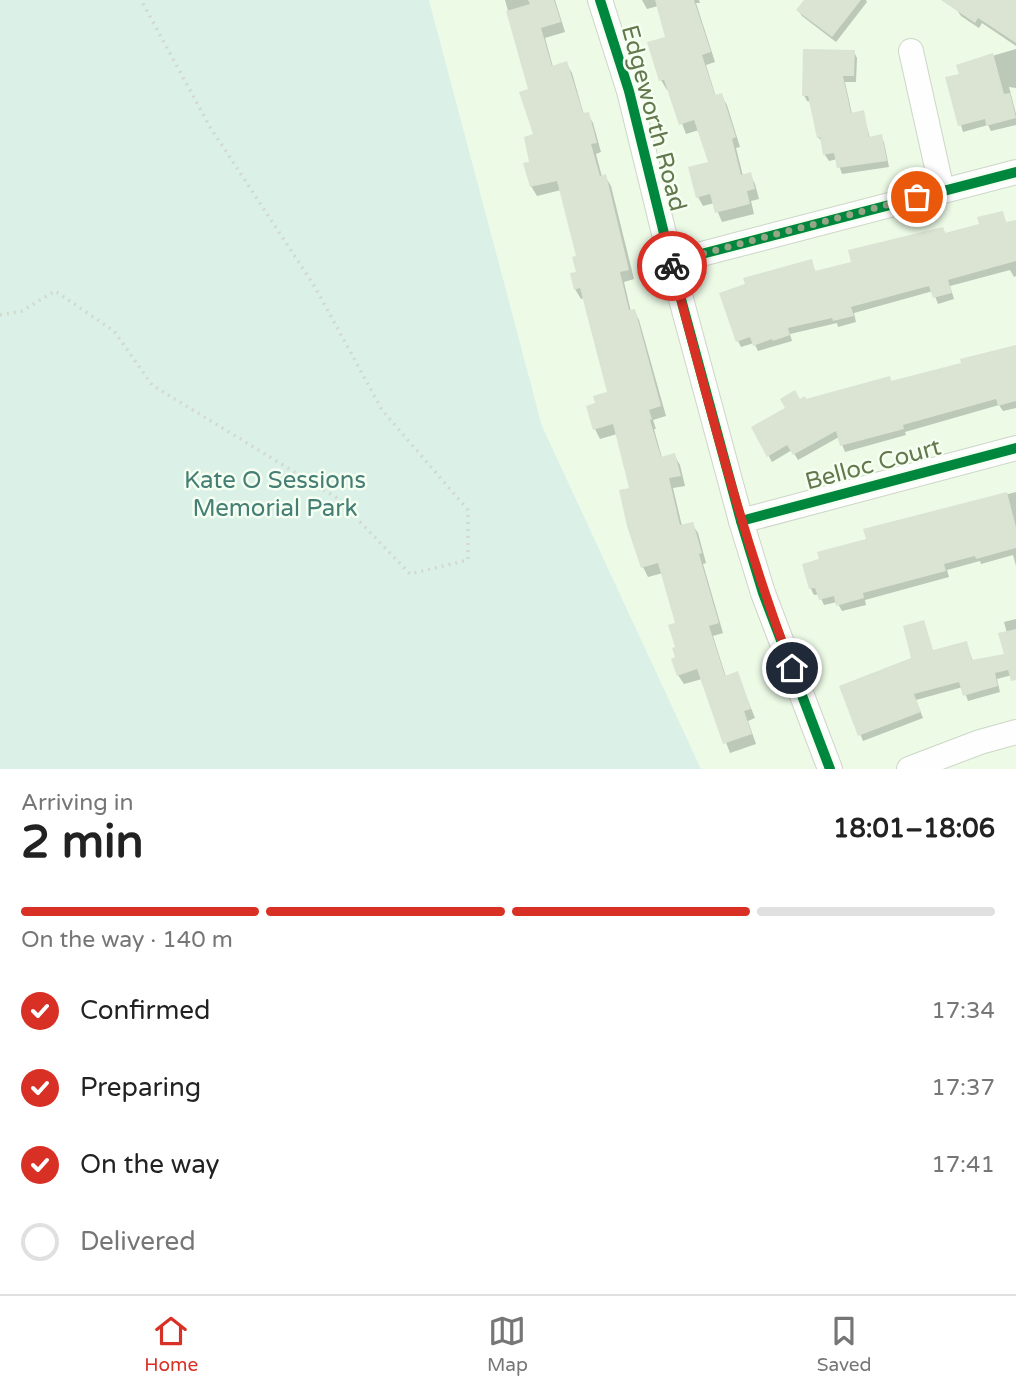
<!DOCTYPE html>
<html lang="en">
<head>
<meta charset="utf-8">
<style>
	body { margin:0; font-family:"Varela Round",sans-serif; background:#f6f6f6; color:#222; height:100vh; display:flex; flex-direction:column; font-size:26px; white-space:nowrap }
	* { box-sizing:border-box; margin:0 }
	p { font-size:23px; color:#767676 }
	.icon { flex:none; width:38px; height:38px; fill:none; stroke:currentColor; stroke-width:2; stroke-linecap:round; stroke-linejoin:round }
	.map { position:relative; height:769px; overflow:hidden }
	.side { display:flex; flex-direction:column; background:#fff; flex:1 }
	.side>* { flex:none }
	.pin { position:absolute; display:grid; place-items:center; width:60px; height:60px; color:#fff; margin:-30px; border:4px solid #fff; border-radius:50%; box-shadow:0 2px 7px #0007 }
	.courier { position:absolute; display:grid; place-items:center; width:70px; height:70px; margin:-35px; border:5px solid #d93025; border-radius:50%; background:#fff; color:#222; box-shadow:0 2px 9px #0007 }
	.summary em { font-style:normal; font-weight:700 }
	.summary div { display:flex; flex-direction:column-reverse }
	.summary { display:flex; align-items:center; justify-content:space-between; height:119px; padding:0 21px }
	h1 { font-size:46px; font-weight:700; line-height:52px }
	.bar { display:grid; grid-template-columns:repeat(4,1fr); gap:10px 7px; align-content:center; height:84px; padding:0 21px }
	.bar i { height:9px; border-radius:5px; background:#e0e0e0 }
	.bar .current { background:#d93025 }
	.bar p { grid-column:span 4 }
	ol { padding:0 21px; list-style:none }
	li { display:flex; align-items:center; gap:21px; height:77px }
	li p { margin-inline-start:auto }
	li .icon { padding:7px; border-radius:50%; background:#d93025; color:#fff; stroke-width:4 }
	li:last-child { color:#767676 }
	li i { width:38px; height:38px; border:4px solid #e0e0e0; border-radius:50% }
	.tabs { display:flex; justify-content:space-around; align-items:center; height:98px; border-top:2px solid #e0e0e0; background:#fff; font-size:19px; color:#767676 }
	.tabs a { display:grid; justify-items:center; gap:4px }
	.tabs .current { color:#d93025 }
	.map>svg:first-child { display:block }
	.residential { fill:#ecfae6 }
	.green { fill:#dbf1e8 }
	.shadow { fill:#0003 }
	.building { fill:#dbe3d3 }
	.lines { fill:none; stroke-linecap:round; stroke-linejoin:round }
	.street-casing { stroke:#ced6c8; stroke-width:26 }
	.path { stroke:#d3d9cd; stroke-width:3.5; stroke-dasharray:2 5; stroke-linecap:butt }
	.street { stroke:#fdfefd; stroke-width:24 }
	.cycleway-casing { stroke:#f5fff2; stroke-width:15 }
	.cycleway { stroke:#00873e; stroke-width:10 }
	.done { stroke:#95a686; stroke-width:7; stroke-dasharray:0 12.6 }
	.route { stroke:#d93025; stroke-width:9 }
	.labels { text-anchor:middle; stroke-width:5; stroke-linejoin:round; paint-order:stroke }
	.street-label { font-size:24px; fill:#63794d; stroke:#f5fff2 }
	.park-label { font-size:24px; fill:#447e75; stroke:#f5fff2 }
</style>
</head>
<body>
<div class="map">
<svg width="1016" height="769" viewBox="0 0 1016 769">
	<rect width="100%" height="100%" fill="#f2f9ef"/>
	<path class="residential" d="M429,0H1016V769H701L542,426Z"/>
	<path class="green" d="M0,0H429L542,426L701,769H0Z"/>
	<g class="shadow">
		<path d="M500,0H555L565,32L545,38L553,67L566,63L572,73L584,115L588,114L593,123L601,152L596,154L602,177L605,176L611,186L634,279L624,282L631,312L634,311L639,320L666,416L653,420L656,429H654L662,458L674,455L680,465L685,486L673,488L682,526L692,524L698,533L706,563L703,564L723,633L713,636L726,677L737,673L755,718L748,721L756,744L730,753L702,679L684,684L678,675L677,624L663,573L648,577L643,567L631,489L617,434L600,439L595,429L597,405L609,393L584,298L581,299L575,289L579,257L561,190L537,196L531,186V163L536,135L530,90L505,0Z"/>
		<path d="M642,0H699L700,3H696L715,62L706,65L716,97L721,95L727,105L740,147L736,148L743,176L750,174L755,184L759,199L751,201L754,214L722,222L714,203L703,206L698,197L710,163L699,130L686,134L669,89L667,90L661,80L668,38L658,6L647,9Z"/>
		<path d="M806,0H866L867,2L836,42L802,16L798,10Z"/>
		<path d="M964,0H1016V46L982,23L979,28L961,16L957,10Z"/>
		<path d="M1016,49V88L1009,87L1016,114V125L991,131L988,125L963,132L947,78L961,75L958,66Z"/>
		<path d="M854,52L857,58L856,82H845L852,114L863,112L870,138L881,136L884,142L889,167L842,174L837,159L829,161L825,155L823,143L818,137L811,102L807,101L804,95Z"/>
		<path d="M1002,213L1007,224L1016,221V276L1014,277L1010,270L950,286L954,299L938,304L933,291L854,313L856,322L838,327L837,323L790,334L792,341L758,351L754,343L741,347L738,341L722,295L811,261L816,273L853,264L943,229L946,235L981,225Z"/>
		<path d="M1016,346V408L1003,411L999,405L905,432L906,435L845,452L839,437L798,460L792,450L772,462L753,427L799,401L891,383L963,364Z"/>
		<path d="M1016,492V566L1013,555L981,564L980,561L947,570L949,577L865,600L866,605L842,611L837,602L824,605L819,594L814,595L811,589L804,565L868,540L866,531Z"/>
		<path d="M1016,619V674L997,679L1000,692L968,701L963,687L916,700L923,718L863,741L841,687L913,659L924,622L933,652L966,643L973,661L1006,656L1007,633L1004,622Z"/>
	</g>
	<g class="building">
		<path d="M528,0H554L561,22L541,28L552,66L567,61L583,113L589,112L597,143L591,144L600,176L606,174L629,270L620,272L629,310L635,309L661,406L649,410L652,419L650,420L661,457L675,453L681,476L669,478L680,525L693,522L702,553L699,554L719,623L709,626L725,676L738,671L751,709L744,711L752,734L723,744L697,669L677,676L671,659L675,657L672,648L675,647L668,625L675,623L658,563L641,568L627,526L619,490L629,488L613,424L593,430L586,406L595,403L593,396L607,392L580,288L574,290L570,273L576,272L572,257L576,256L557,181L530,187L523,163L529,162L524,137L533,134L519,92L528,89L506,11L530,4Z"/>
		<path d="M655,0H694L711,52L702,55L715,95L722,93L736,137L732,139L741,175L751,172L755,189L747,191L750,204L715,213L710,194L696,198L688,167L708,162L694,120L679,125L664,80L659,81L647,42L665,37Z"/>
		<path d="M804,0H861L832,37L796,10Z"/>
		<path d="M941,0H1016V43L978,18L975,23Z"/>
		<path d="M803,49L855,50L854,76H843L851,113L864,110L869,137L882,134L887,161L837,168L834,153L823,155L820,137L817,138L808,96H802Z"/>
		<path d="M993,53L1004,94L1010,93L1016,118L986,126L985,119L958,126L945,77L959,74L956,65Z"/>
		<path d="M1003,211L1006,222L1016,220V261L948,280L952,293L933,298L929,286L851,307L854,316L833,321L832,318L788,328L790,335L773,341L772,339L753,346L750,337L736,342L719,293L745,284L743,278L812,259L815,271L851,262L848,250L943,227L945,233L979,224L977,217Z"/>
		<path d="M1016,345V401L998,406L996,399L903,425L904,429L840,446L836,431L793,455L787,445L767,457L751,427L785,408L780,399L795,390L800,399L805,396L806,399L890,376L891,381L961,363L960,359Z"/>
		<path d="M1007,492L1016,527V548L976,559L975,556L944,564L946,571L863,593L864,598L836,606L834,596L819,600L815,588L809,589L802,564L819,559L817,552L866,539L863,529Z"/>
		<path d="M924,620L933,650L967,641L972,660L1004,654L998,633L1016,629V680L1011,681L1008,670L995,673L998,686L963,696L959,682L914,694L921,712L858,736L839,686L911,658L903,626Z"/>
	</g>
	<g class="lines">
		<defs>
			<g id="street">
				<path d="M600,0L629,91L671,262L741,521L763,593L830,769"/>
				<path d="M911,51L942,190"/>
				<path d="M671,262L1016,172"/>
				<path d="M741,521L1016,448"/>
				<path d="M909,769L980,742L1016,732"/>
			</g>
		</defs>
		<use href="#street" class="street-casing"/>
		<path class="path" d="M0,315L22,311L55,291L114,331L152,385L337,498L410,574L468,560V510L382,410L315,287L210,127L141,0"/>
		<use href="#street" class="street"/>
		<defs>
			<g id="cycleway">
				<path d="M600,0L629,91L671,262L741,521L763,593L830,769"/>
				<path d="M671,262L1016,172"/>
				<path d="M741,521L1016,448"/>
			</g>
		</defs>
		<use href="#cycleway" class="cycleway-casing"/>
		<use href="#cycleway" class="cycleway"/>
	</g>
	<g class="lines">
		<path class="done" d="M672,266L671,262L917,197"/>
		<path class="route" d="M672,266C708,401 742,537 792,668"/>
	</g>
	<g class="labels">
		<g class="street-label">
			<text transform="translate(654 118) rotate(75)" y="8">Edgeworth Road</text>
			<text transform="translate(873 464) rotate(-15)" y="8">Belloc Court</text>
		</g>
		<g class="park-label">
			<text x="275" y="488">Kate O Sessions<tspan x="275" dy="28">Memorial Park</tspan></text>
		</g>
	</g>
</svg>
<div class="pin" style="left:917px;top:197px;background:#ea580c"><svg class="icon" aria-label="bag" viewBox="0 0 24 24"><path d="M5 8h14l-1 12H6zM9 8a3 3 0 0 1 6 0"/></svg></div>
<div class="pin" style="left:792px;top:668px;background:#1f2937"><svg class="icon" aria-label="home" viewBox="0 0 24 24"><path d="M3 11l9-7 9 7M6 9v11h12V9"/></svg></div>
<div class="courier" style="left:672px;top:266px"><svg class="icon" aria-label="bike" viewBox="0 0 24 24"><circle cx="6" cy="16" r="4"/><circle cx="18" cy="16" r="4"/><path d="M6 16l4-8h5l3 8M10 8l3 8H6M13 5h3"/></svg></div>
</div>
<section class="side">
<div class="summary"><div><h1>2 min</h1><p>Arriving in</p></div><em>18:01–18:06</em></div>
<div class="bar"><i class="current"></i><i class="current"></i><i class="current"></i><i></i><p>On the way · 140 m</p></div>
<ol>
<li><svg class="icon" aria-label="check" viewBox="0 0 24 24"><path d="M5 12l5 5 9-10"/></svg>Confirmed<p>17:34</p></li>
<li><svg class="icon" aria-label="check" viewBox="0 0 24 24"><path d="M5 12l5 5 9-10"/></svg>Preparing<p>17:37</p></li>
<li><svg class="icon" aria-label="check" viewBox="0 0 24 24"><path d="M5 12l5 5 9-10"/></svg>On the way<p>17:41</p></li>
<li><i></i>Delivered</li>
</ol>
</section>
<nav class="tabs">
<a class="current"><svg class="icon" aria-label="home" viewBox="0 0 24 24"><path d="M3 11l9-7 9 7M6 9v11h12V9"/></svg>Home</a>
<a><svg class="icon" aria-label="map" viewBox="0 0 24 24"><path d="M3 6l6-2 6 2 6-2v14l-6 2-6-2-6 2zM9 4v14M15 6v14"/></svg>Map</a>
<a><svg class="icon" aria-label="saved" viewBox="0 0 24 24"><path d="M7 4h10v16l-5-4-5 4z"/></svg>Saved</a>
</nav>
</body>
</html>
